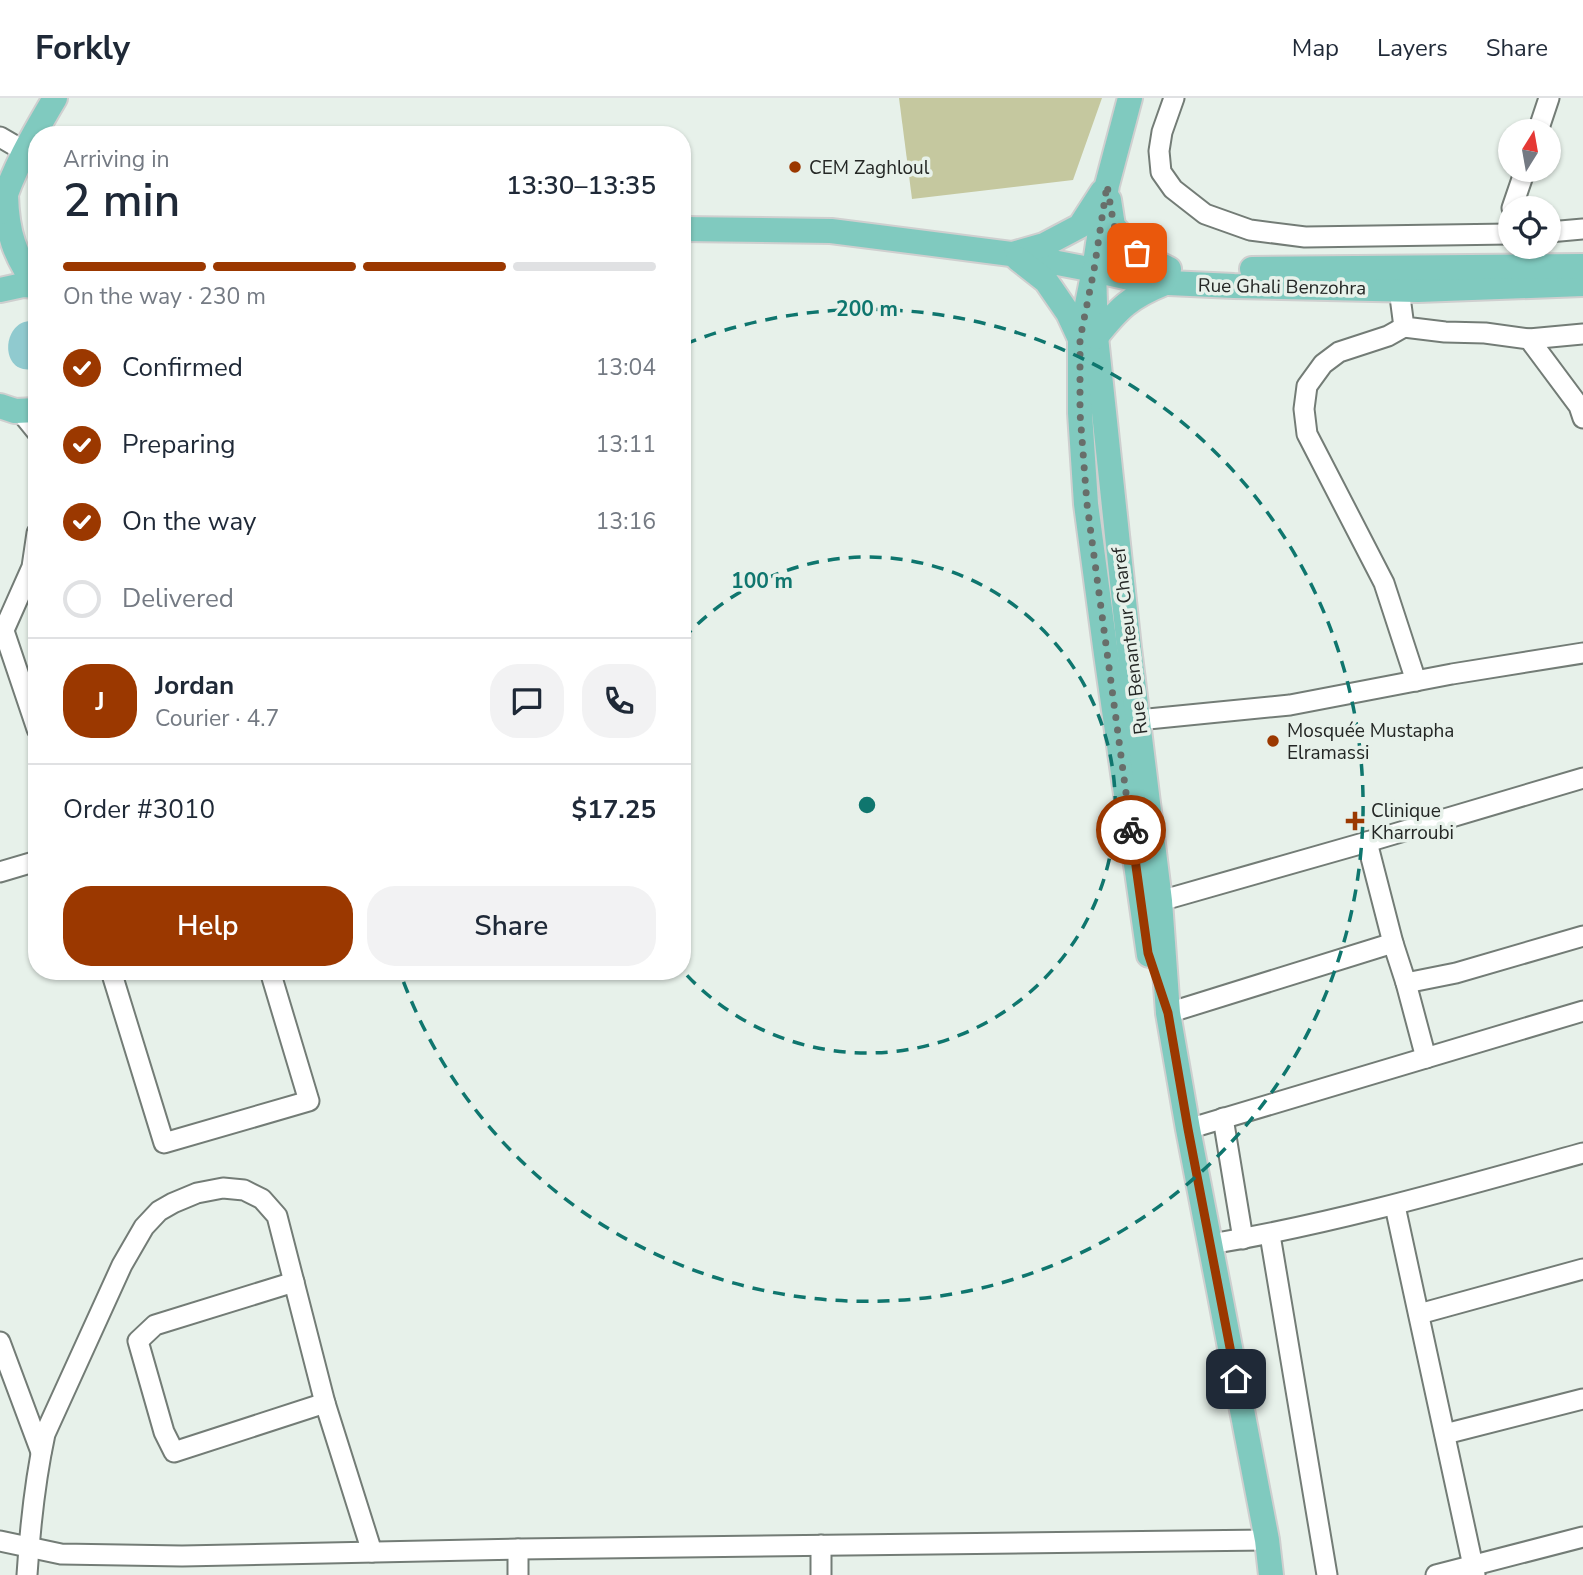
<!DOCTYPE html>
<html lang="en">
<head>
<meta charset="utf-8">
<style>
	body { margin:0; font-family:"Nunito Sans",sans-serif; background:#f2f2f3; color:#1f2937; height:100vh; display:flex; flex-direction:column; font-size:26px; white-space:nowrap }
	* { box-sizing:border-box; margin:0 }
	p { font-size:23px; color:#747a83 }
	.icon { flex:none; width:38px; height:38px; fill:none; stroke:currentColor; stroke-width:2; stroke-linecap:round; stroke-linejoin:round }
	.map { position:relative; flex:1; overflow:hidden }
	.details { position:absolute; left:28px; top:28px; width:663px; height:854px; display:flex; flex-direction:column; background:#fff; border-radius:28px; box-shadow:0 2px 5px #0004 }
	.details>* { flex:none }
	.needle { width:46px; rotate:11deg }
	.buttons { position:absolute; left:1498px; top:21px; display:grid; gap:14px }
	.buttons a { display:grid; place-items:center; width:63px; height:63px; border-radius:50%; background:#fff; box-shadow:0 2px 5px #0004; font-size:35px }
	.pin { position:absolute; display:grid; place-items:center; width:60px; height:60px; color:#fff; margin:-30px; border-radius:14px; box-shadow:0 4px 10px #0006 }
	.courier { position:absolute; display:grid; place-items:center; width:70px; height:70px; margin:-35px; border:5px solid #9b3800; border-radius:50%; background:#fff; color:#222; box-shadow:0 2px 9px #0007 }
	.overview em { font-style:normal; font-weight:600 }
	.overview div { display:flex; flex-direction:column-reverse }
	.overview { display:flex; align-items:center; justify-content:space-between; height:119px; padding:0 35px }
	h1 { font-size:46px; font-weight:600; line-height:52px }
	.bar { display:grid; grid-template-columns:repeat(4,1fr); gap:10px 7px; align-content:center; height:84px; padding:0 35px }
	.bar i { height:9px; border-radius:5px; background:#e0e1e3 }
	.bar .active { background:#9b3800 }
	.bar p { grid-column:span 4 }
	.line { display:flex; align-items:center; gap:18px; padding:0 35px; border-top:2px solid #e0e1e3 }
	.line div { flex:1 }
	.round { display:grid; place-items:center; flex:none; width:74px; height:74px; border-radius:28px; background:#f2f2f3 }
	ol { padding:0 35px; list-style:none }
	li { display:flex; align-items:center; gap:21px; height:77px }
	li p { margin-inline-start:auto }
	li .icon { padding:7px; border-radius:50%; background:#9b3800; color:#fff; stroke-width:4 }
	li:last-child { color:#747a83 }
	li i { width:38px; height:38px; border:4px solid #e0e1e3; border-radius:50% }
	.cta { display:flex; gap:14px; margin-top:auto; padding:14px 35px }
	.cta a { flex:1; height:80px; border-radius:28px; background:#9b3800; color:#fff; font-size:28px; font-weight:600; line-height:80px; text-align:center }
	.cta a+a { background:#f2f2f3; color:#1f2937 }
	header { display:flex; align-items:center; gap:42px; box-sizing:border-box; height:98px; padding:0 35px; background:#fff; border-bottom:2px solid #e0e1e3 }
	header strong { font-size:33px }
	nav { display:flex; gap:38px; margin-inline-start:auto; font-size:24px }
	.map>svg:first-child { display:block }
	.green { fill:#c5c89f }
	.water { fill:#90cacf }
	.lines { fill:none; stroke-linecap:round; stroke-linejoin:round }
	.minor-casing { stroke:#737c76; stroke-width:23 }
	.major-casing { stroke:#cfcfcf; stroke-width:28 }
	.minor { stroke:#fff; stroke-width:19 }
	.major { stroke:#80cabf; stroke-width:24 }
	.done { stroke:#686e6a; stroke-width:7; stroke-dasharray:0 12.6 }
	.route { stroke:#9b3800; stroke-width:9 }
	.ring { fill:none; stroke:#0f766e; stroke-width:3.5; stroke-dasharray:12 9 }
	.poi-dot { fill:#9b3800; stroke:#e7f1ea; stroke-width:2.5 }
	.labels { text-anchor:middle; stroke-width:7; stroke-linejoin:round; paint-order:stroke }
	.poi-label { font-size:19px; fill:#242725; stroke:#e7f1ea; text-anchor:start }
	.street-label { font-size:19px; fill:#242725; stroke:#e7f1ea }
	.centre { fill:#0f766e; stroke:#e7f1ea; stroke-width:3.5 }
	.ring-label { font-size:21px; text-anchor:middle; font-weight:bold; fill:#0f766e; stroke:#e7f1ea; stroke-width:7; stroke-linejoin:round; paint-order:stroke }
</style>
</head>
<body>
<header>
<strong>Forkly</strong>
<nav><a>Map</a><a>Layers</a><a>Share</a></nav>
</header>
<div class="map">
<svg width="1583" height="1477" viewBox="0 0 1583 1477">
	<rect width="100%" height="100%" fill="#e7f1ea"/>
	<path class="green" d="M899,0H1102L1073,82L912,101Z"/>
	<path class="water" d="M29,223L37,225V270C0,281 0,226 29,223Z"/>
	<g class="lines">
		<defs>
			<g id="minor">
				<path d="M1174,0L1162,34L1159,53L1161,74L1173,91L1205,116L1250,132L1305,139L1510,136"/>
				<path d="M1538,33L1549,0"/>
				<path d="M0,39L24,53"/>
				<path d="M1512,110L1525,72"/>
				<path d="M1549,134L1583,131"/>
				<path d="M1399,191L1404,229L1445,234L1485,235L1529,241L1579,308L1583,320"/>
				<path d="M1404,229L1388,238L1339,254L1323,266L1307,288L1304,311L1307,336L1384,485L1416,583"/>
				<path d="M1529,241L1583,236"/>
				<path d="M20,313L37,334"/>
				<path d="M4,533L37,631"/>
				<path d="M0,541L32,469L37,435"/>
				<path d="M1138,622L1290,607L1452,576L1583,555"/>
				<path d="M1367,744L1393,845L1406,885L1426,960"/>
				<path d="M0,774L37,763"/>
				<path d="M1160,803L1367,744L1583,680"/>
				<path d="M111,873L164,1045L309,1003L270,873"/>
				<path d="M1406,885L1456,875L1583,838"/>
				<path d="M1168,915L1393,845"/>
				<path d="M1223,1020L1243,1141"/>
				<path d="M1188,1031L1583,913"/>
				<path d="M1395,1108L1475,1477"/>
				<path d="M1270,1137L1327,1477"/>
				<path d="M1211,1146C1337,1125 1460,1089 1583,1055"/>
				<path d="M294,1184L155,1227L138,1243L164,1334L174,1354L325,1305"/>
				<path d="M1419,1216L1583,1171"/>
				<path d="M0,1244L41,1354"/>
				<path d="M1445,1336L1583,1301"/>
				<path d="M0,1443L61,1456L182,1458L518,1451L1267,1442"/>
				<path d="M821,1447V1477"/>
				<path d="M518,1451V1477"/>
				<path d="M27,1477C30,1430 35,1382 45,1336L122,1167L144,1129L159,1113L173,1105L197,1095L223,1090L244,1092L262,1101L277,1118L325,1305L372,1454"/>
				<path d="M1436,1477L1583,1439"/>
			</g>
			<g id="major">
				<path d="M1130,0L1107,87L1094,172L1080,241V315L1086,406L1106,556L1149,857"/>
				<path d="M6,97C7,134 14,158 37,188"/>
				<path d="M1109,102L1113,128L1137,155L1169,171"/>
				<path d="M0,114C12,73 33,37 55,0"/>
				<path d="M682,131L831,133L1011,156L1094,172L1147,184L1234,188L1418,192L1583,186"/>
				<path d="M1016,155L1044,147L1080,128L1102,94"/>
				<path d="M1018,161L1046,183L1068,215L1080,241"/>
				<path d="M1252,171L1583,168"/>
				<path d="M1094,172L1096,239L1129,550L1160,803L1168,915L1188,1031L1267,1442L1271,1477"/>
				<path d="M0,192L23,187L37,188"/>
				<path d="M1096,239C1119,210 1130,199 1165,185"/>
				<path d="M0,308L15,313L37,312"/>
			</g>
		</defs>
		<use href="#minor" class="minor-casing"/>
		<use href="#major" class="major-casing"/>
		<use href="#minor" class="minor"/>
		<use href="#major" class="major"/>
	</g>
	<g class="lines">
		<path class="done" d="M1131,732L1087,406L1080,315V241L1094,172L1107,87L1114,128L1137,155"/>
		<path class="route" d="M1131,732L1148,855L1168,915L1188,1031L1236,1281"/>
	</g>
	<g class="ring">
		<path d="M683 541A248 248 0 1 1 683 873"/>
		<path d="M685 246A496 496 0 1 1 401 877"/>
	</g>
	<g class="poi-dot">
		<circle cx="795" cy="69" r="7"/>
		<circle cx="1273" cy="643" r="7"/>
		<path d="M1351.5 712.5h7v7h7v7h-7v7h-7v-7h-7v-7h7z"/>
	</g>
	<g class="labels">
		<g class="poi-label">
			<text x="809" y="76">CEM Zaghloul</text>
			<text x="1287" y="639">Mosquée Mustapha<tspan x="1287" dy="22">Elramassi</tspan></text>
			<text x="1371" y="719">Clinique<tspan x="1371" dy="22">Kharroubi</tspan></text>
		</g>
		<g class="street-label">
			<text transform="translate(1282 188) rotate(1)" y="7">Rue Ghali Benzohra</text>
			<text transform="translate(1129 543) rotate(-97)" y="7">Rue Benanteur Charef</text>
		</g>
	</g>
	<circle cx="867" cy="707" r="10" class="centre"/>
	<g class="ring-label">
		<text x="867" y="218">200 m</text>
		<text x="762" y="490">100 m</text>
	</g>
</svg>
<div class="buttons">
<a><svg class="needle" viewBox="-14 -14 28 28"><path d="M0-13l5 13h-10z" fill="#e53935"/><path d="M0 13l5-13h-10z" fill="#747a83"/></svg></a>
<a><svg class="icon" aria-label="locate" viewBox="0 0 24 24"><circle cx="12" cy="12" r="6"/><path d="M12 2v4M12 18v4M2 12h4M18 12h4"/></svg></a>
</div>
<div class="pin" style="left:1137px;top:155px;background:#ea580c"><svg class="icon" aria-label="bag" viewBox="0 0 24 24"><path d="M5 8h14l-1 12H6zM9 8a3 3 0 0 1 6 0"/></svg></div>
<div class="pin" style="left:1236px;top:1281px;background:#1f2937"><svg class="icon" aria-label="home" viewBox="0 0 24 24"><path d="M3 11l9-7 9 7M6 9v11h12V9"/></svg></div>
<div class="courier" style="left:1131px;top:732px"><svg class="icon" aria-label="bike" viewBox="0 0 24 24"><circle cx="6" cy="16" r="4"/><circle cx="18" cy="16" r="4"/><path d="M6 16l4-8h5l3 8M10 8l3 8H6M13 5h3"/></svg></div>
<section class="details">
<div class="overview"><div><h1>2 min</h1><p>Arriving in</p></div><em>13:30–13:35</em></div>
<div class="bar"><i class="active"></i><i class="active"></i><i class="active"></i><i></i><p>On the way · 230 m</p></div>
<ol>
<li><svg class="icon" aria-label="check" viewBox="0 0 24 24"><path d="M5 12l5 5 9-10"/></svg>Confirmed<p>13:04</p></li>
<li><svg class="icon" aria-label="check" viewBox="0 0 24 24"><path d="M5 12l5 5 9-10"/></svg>Preparing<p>13:11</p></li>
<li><svg class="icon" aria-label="check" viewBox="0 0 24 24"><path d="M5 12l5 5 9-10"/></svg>On the way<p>13:16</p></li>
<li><i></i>Delivered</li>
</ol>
<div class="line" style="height:126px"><b class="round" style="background:#9b3800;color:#fff">J</b><div><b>Jordan</b><p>Courier · 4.7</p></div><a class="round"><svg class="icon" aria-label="chat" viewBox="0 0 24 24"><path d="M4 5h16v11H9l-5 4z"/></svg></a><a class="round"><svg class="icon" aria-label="phone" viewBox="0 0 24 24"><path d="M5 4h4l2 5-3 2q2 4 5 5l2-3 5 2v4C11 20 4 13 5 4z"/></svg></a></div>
<div class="line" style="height:91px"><div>Order #3010</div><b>$17.25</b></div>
<div class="cta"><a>Help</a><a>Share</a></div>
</section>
</div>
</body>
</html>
